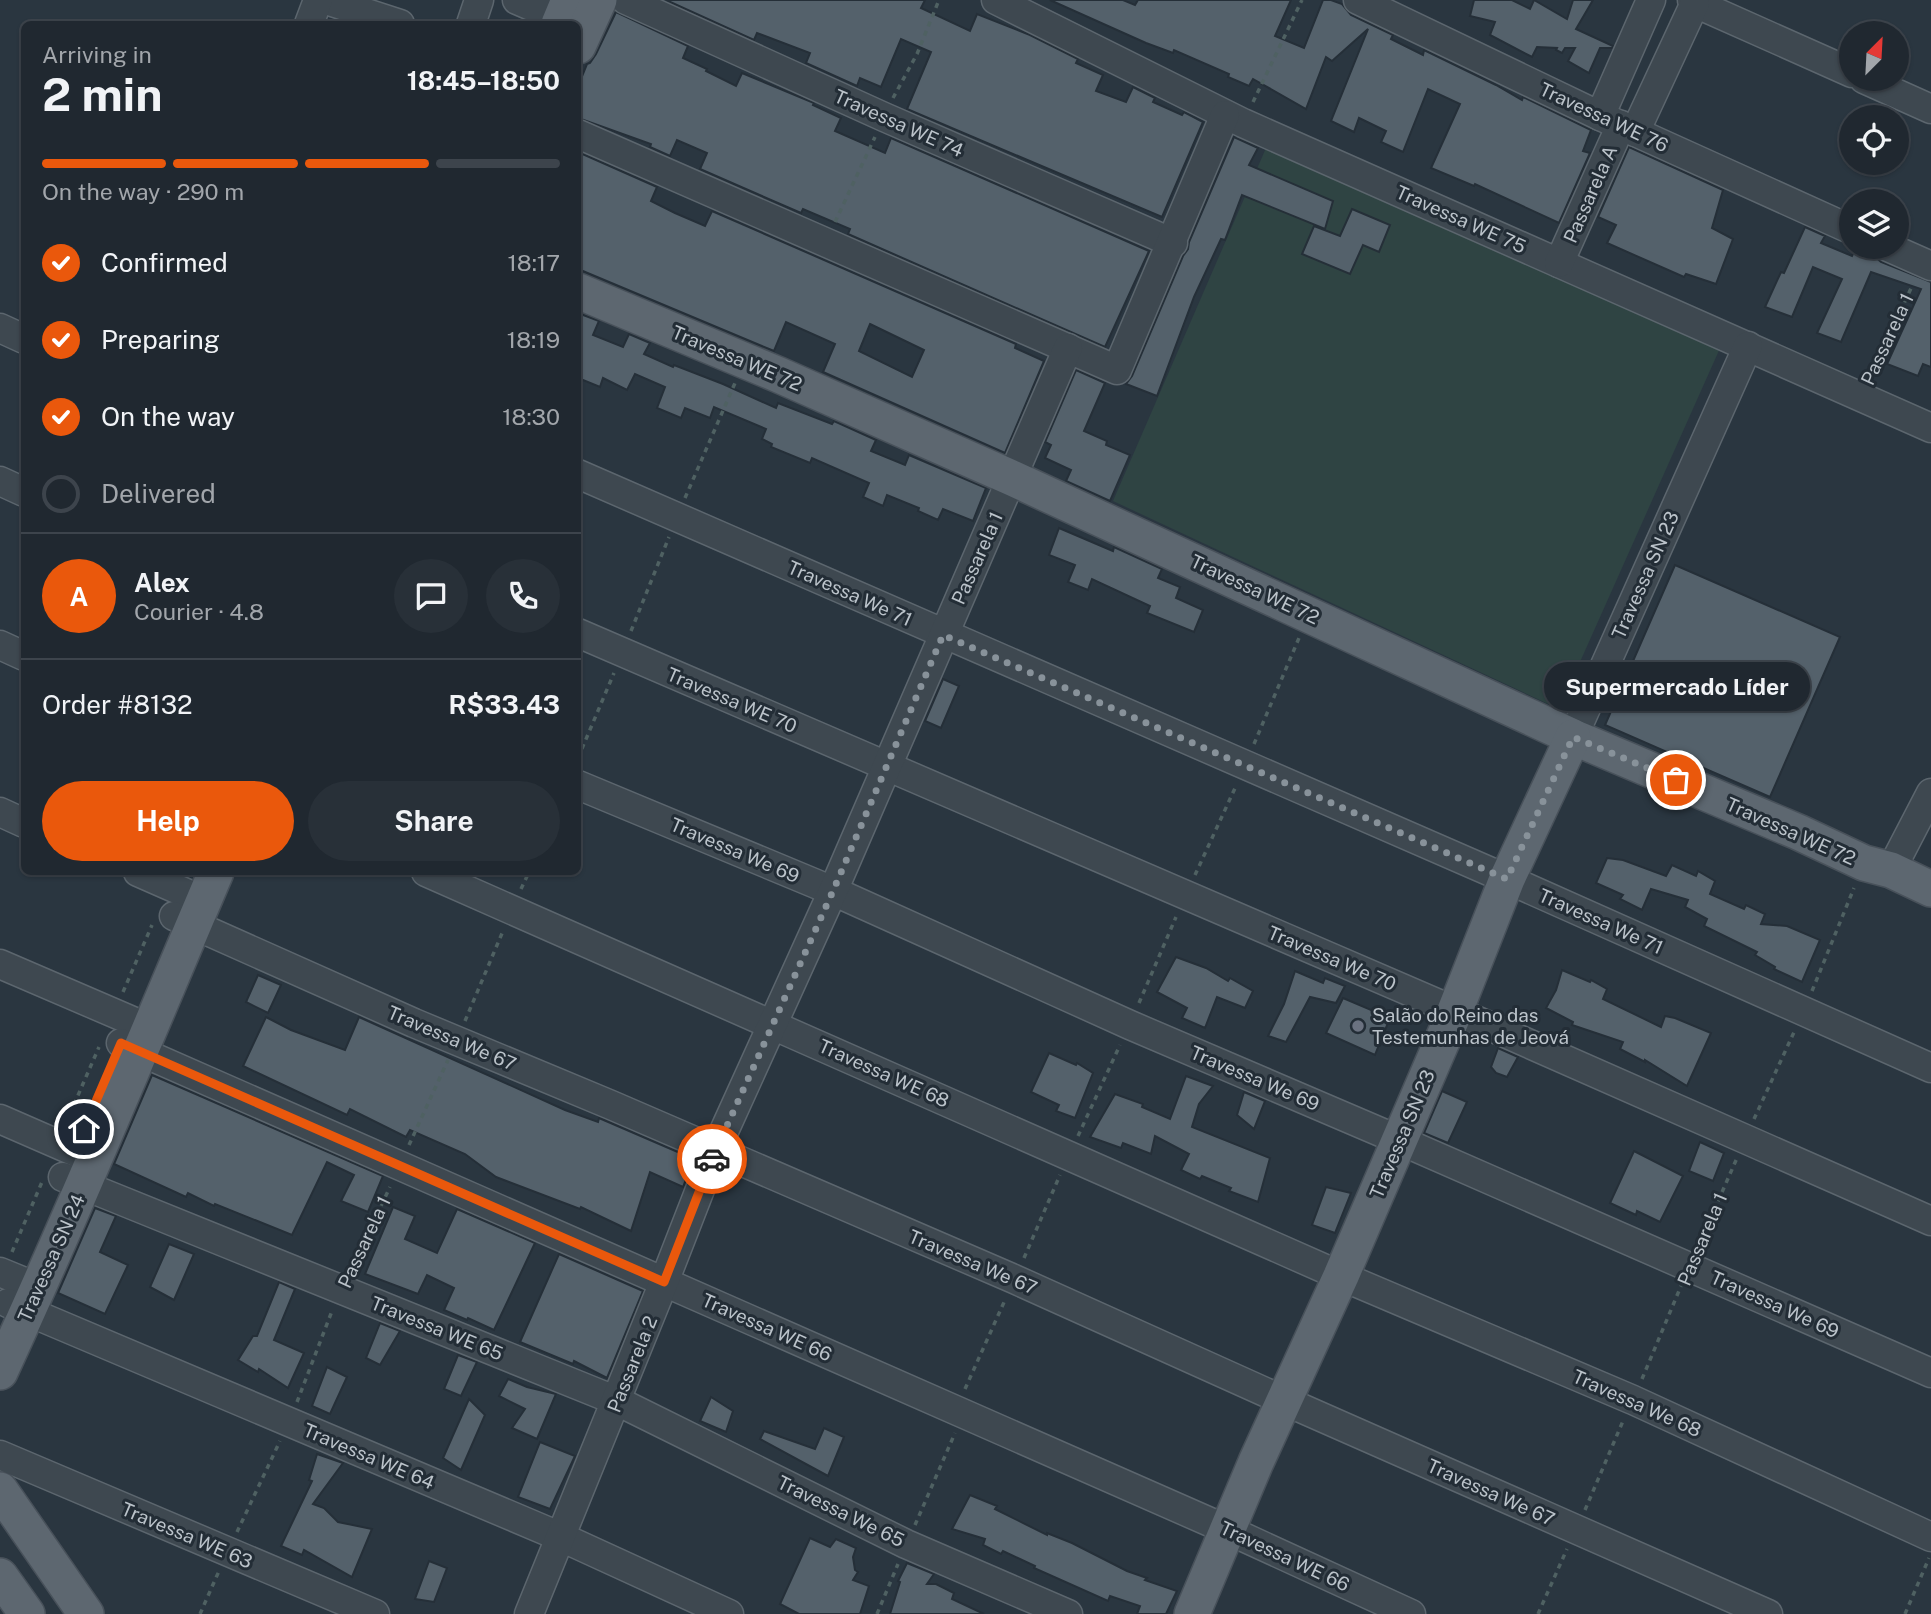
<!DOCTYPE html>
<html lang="en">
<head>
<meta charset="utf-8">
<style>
	body { margin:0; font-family:"Public Sans",sans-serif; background:#283038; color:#f1f3f6; height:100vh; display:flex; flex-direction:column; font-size:26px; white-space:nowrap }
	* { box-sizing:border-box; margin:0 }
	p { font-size:23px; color:#a2a6ab }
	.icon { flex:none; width:38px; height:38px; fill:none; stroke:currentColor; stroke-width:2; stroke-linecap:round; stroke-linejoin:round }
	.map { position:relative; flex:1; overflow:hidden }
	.side { position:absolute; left:21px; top:21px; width:560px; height:854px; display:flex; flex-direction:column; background:#202830; border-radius:10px; box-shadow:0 2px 5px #0004,0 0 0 2px #3d444c }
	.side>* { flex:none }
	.needle { width:46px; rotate:24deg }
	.controls { position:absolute; left:1839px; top:21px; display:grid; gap:14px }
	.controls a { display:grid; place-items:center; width:70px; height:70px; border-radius:50%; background:#202830; box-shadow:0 2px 5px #0004,0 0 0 2px #3d444c; font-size:35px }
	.pin { position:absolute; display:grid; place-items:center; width:60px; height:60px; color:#fff; margin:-30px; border:4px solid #fff; border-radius:50%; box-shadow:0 2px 7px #0007 }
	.courier { position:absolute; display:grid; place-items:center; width:70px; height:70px; margin:-35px; border:5px solid #ea580c; border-radius:50%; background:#fff; color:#222; box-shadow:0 2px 9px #0007 }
	.bubble { position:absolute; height:49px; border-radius:24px; background:#202830; box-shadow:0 2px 5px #0004,0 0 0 2px #3d444c; font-size:23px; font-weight:700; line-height:49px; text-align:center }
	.summary em { font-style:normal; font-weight:700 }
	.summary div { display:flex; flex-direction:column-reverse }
	.summary { display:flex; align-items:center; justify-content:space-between; height:119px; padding:0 21px }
	h1 { font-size:46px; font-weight:700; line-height:52px }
	.bar { display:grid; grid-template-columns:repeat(4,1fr); gap:10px 7px; align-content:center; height:84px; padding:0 21px }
	.bar i { height:9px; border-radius:5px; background:#3d444c }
	.bar .current { background:#ea580c }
	.bar p { grid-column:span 4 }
	.line { display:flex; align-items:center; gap:18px; padding:0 21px; border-top:2px solid #3d444c }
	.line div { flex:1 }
	.round { display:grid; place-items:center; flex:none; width:74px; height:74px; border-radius:37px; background:#283038 }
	ol { padding:0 21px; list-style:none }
	li { display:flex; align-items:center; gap:21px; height:77px }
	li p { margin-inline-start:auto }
	li .icon { padding:7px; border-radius:50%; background:#ea580c; color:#fff; stroke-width:4 }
	li:last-child { color:#a2a6ab }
	li i { width:38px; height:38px; border:4px solid #3d444c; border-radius:50% }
	.primary-button { display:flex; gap:14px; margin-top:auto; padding:14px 21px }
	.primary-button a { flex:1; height:80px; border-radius:42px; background:#ea580c; color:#fff; font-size:28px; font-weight:700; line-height:80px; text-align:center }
	.primary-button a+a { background:#283038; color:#f1f3f6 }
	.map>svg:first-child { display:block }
	.green { fill:#2f4443 }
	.building { fill:#54616b; stroke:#252f38; stroke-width:2; fill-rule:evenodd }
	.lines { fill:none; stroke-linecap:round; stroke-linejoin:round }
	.minor-casing { stroke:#5c666e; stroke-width:31 }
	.major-casing { stroke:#48515a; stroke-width:38 }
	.path { stroke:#4f6162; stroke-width:3.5; stroke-dasharray:5 5; stroke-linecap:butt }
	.minor { stroke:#3e4850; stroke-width:28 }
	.major { stroke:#5d6770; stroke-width:35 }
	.done { stroke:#88929a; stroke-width:7; stroke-dasharray:0 12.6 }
	.route { stroke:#ea580c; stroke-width:9 }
	.worship-dot { fill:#6b7280; stroke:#232d36; stroke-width:2.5 }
	.labels { text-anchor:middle; stroke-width:6; stroke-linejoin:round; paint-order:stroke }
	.street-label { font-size:19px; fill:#bbc3ca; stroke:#232d36 }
	.poi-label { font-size:19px; fill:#bbc3ca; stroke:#232d36; text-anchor:start }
</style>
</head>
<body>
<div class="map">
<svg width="1931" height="1614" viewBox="0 0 1931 1614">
	<rect width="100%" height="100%" fill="#2a3640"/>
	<path class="green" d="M1266,148L1721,346L1559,709L1113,501Z"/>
	<g class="building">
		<path d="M666,0H925L921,8L970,31L977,14L1030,35L1078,59L1076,63L1103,75L1096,91L1126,102L1133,87L1155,98L1153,102L1182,115L1184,112L1203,122L1162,217L907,109L931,52L901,39L881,87L860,78L857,86L806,63L810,53L757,33L754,40Z"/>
		<path d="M1050,0H1123L1135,5L1138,0H1291L1275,36L1304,48L1323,0H1331L1342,4L1351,15L1393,35L1391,39L1423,55L1424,50L1496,85L1522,100L1523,97L1591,130L1583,151L1590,153L1559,223L1475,184L1474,186L1431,168L1460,104L1428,89L1403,152L1381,142L1386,131L1359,118L1354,132L1331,121L1368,29L1332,61L1326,57L1306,109L1253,79L1249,86L1228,77L1229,74L1174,50L1173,53L1146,43Z"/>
		<path d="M1474,0H1512L1530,9L1534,0L1567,19L1573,0H1593L1576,29L1613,46L1612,48H1600L1589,73L1568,61L1575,48H1565L1562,53L1556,50L1557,48L1537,47L1532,57L1490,35L1495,22L1470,16Z"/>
		<path d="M616,12L688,46L683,58L707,69L706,71L736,86L742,73L814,103L813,105L841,118L835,131L885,153L891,138L1149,251L1105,347L848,234L850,229L803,209L801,213L700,169L707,153L677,140L670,156L650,147L651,144L578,118V86L587,64L590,63L596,54Z"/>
		<path d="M1234,137L1258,148L1249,165L1333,201L1325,229L1242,195L1225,240L1221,239L1194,297L1157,396L1126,384L1132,376L1183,256L1188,249L1189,242Z"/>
		<path d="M1629,147L1723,190L1712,228L1733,239L1716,284L1686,274L1684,277L1607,243L1616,225L1598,217Z"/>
		<path d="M578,152L657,187L651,201L675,213L705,226L712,211L1016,344L1015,348L1044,361L1005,453L823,372L835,344L786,322L774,351L578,269ZM870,324L924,350L912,377L859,351Z"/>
		<path d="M1352,209L1390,225L1379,252L1363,245L1350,274L1302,254L1314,226L1340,236Z"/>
		<path d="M1805,227L1825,236L1821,243L1852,256L1856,247H1872L1874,256L1881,262L1931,282V367L1923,364L1918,376L1887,364L1921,289L1871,272L1841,342L1817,333L1842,279L1813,267L1792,317L1765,307L1781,272L1784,273Z"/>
		<path d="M578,313L599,321L593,335L623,347L629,334L650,343L644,354L673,367L674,365L723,384L776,408L778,403L832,424L834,421L876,440L871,451L905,465L909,455L986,488L973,521L943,509L938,520L918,511L919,508L887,495L883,506L863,497L869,483L812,458L810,463L771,447L772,444L762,439L766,429L714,407L710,418L685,408L681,418L657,408L665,387L635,374L627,390L603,378L600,387L578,378Z"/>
		<path d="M1076,370L1105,383L1084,431L1107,441L1106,445L1130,455L1110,501L1066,481L1071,470L1045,458L1051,445L1045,442Z"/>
		<path d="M1059,528L1113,551L1114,547L1162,569L1158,578L1180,587L1176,598L1203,610L1194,632L1147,613L1150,606L1092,579L1088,590L1068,582L1075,565L1049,555Z"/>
		<path d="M1675,565L1840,637L1770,797L1605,725Z"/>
		<path d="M943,679L959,686L941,728L925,721Z"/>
		<path d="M1607,858L1623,860L1666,876L1672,865L1696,876L1698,871L1715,881L1710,894L1744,909L1746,905L1765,914L1761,924L1787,926L1820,940L1802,982L1774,969L1775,967L1755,955L1757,952L1704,926L1707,919L1685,907L1688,900L1651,889L1642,910L1620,899L1623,895L1596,883Z"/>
		<path d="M1176,957L1206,968L1228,981L1230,978L1253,991L1245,1008L1217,997L1205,1028L1182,1018L1187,1008L1157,992Z"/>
		<path d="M1562,970L1590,982L1591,980L1607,989L1603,999L1661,1027L1665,1016L1675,1018L1711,1033L1687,1086L1645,1060V1062L1620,1049L1623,1042L1572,1025L1573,1022L1546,1008L1556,990Z"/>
		<path d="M1295,971L1323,983L1325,978L1345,986L1336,1003L1310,997L1286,1042L1268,1036L1284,1004Z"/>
		<path d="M258,975L281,985L268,1013L246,1002Z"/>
		<path d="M1343,998L1390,1018L1375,1055L1326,1033Z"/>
		<path d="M266,1017L291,1030L345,1050L359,1017L565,1110L598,1122L599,1118L694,1159L683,1187L650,1172L631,1231L581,1207L580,1209L496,1177L465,1154L410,1130L406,1137L350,1109L347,1115L243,1066Z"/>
		<path d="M1498,1048L1518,1057L1507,1077L1496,1073L1491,1067Z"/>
		<path d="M1049,1053L1076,1065L1077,1063L1093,1073L1075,1118L1056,1111L1059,1105L1031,1092Z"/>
		<path d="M152,1075L383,1176L368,1212L341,1201L354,1175L327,1162L292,1235L215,1204L214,1206L188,1193L186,1197L114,1164Z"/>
		<path d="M1186,1076L1213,1086L1199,1104L1192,1127L1270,1158L1258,1202L1229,1191L1231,1188L1202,1176L1200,1179L1181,1170L1189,1154L1155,1136L1151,1154L1123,1143L1121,1148L1090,1137L1115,1094L1143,1104L1142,1107L1170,1119Z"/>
		<path d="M1442,1091L1467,1102L1448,1143L1424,1133Z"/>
		<path d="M1244,1092L1265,1101L1254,1129L1237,1115Z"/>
		<path d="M1700,1142L1724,1153L1713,1181L1689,1171Z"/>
		<path d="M1634,1151L1683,1176L1660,1222L1637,1211L1636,1215L1610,1203Z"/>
		<path d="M1326,1187L1351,1193L1335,1233L1312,1225Z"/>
		<path d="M393,1207L415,1216L405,1239L437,1253L457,1209L535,1243L494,1330L468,1318L467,1320L444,1310L454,1288L427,1275L418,1294L365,1274Z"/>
		<path d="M95,1208L116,1216L100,1252L128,1265L105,1314L58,1293Z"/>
		<path d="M169,1244L194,1254L174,1300L150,1287Z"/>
		<path d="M559,1254L643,1291L607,1378L574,1361L573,1364L520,1342Z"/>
		<path d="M279,1282L295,1289L274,1340L304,1353L288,1388L259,1369L258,1372L238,1360L253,1336H257Z"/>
		<path d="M380,1323L400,1331L380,1365L366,1358Z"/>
		<path d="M458,1355L477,1362L461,1396L444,1389Z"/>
		<path d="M327,1367L347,1377L330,1414L312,1406Z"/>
		<path d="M508,1379L527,1387L556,1394L537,1439L512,1428L525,1409L499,1396Z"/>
		<path d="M711,1397L733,1411L726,1432L700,1421Z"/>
		<path d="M469,1399L485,1415L461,1470L443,1458Z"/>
		<path d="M824,1428L844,1437L828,1476L760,1439L764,1431L815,1449Z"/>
		<path d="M540,1442L575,1456L550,1509L518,1497Z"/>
		<path d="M317,1454L343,1463L313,1504L324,1508L338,1522L372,1529L352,1577L304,1550L302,1555L281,1546L312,1481L309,1480Z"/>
		<path d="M970,1495L997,1506L995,1509L1047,1535V1533L1072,1543L1127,1571L1147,1578L1145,1580L1177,1591L1166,1614H1137L1140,1606L1110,1596L1108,1601L1034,1568L1035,1566L1003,1551L1001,1554L983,1545L985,1539L952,1529Z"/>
		<path d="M810,1538L830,1547L836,1539L856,1548L853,1557L855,1570L858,1572L853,1580L869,1586L860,1614H799L780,1604Z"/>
		<path d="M429,1561L447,1568L434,1602L415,1599Z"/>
		<path d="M907,1563L934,1574L927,1584H936L954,1593L952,1599L984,1614H890L900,1582L898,1581Z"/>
	</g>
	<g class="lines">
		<defs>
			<g id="minor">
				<path d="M326,0L400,24"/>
				<path d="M517,0L561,19"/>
				<path d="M626,0L884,117L1173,243"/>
				<path d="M996,0L1243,123L1931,428"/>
				<path d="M1358,0L1600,116L1852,230"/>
				<path d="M1692,0L1695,3L1852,73"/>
				<path d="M309,24L318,0"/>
				<path d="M471,24L479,0"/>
				<path d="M1864,79L1931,109"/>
				<path d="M1600,116L1651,0"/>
				<path d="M1635,132L1695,3"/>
				<path d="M578,134L1117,370L1225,115"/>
				<path d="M1888,247L1931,266"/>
				<path d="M1559,263L1621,125"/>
				<path d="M0,328L24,339"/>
				<path d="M578,474L1507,879L1931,1068"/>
				<path d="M0,481L24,492"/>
				<path d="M578,633L1455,1011L1931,1221"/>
				<path d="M0,645L24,656"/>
				<path d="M1573,737L1748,346"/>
				<path d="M578,785L833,891L1130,1025L1399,1140L1931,1373"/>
				<path d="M0,812L24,823"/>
				<path d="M1891,870L1931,793"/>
				<path d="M138,872L204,901"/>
				<path d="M426,872L1341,1276L1633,1400L1931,1537"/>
				<path d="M174,916L414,1023L611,1105L1014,1279L1285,1401L1768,1614"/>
				<path d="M0,964L151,1029"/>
				<path d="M121,1043L1228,1530L1411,1614"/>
				<path d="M0,1119L94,1160"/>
				<path d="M63,1177L617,1401L906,1544L1068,1614"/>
				<path d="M0,1272L39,1288"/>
				<path d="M8,1303L561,1537L729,1614"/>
				<path d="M0,1455L375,1614"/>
				<path d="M529,1614L664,1282L715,1151L833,891L1068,348"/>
			</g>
			<g id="major">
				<path d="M559,24L569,0"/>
				<path d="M578,46L599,0"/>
				<path d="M578,291L779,375L1012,478L1573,737L1798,832L1864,863L1891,870L1931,889"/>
				<path d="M0,1372C76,1207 145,1039 216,872"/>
				<path d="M0,1490L86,1614"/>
				<path d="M0,1576L27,1614"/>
				<path d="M1192,1614L1256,1462L1341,1276L1455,1011L1507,879L1573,737"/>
			</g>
		</defs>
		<use href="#minor" class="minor-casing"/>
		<use href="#major" class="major-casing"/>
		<g class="path">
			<path d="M893,98L917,54L939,0"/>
			<path d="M1253,102L1302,0"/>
			<path d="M835,222L875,137"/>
			<path d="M1871,375L1913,284"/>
			<path d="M685,498L735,383"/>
			<path d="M631,631L669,537"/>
			<path d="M1254,744L1299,638"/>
			<path d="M578,758L614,673"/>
			<path d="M1195,875L1236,786"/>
			<path d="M521,889L529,872"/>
			<path d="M1812,991L1854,888"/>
			<path d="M123,992L152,925"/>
			<path d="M1139,1003L1176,917"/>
			<path d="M465,1021L503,931"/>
			<path d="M1754,1119L1795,1030"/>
			<path d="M66,1123L99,1047"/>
			<path d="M1078,1136L1120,1045"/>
			<path d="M409,1145L448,1060"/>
			<path d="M1698,1247L1737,1158"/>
			<path d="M12,1252L42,1182"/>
			<path d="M1024,1258L1060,1175"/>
			<path d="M351,1269L390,1187"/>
			<path d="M1642,1379L1681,1286"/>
			<path d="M965,1389L1005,1300"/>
			<path d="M297,1402L332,1311"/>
			<path d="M1585,1510L1623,1421"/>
			<path d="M915,1525L955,1433"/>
			<path d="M237,1532L280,1441"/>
			<path d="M200,1614L219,1571"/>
			<path d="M877,1614L898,1564"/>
			<path d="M1538,1614L1567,1549"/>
			<path d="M1905,1614L1929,1558"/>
		</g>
		<use href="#minor" class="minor"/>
		<use href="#major" class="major"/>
	</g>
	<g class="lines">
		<path class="done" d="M712,1159L833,891L943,635L1507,879L1573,737L1676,780"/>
		<path class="route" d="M84,1129L121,1043L664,1282L712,1159"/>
	</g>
	<circle class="worship-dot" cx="1358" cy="1026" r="7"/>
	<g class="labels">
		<g class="street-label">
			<text transform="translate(1604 117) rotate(25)" y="7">Travessa WE 76</text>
			<text transform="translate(899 123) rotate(24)" y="7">Travessa WE 74</text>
			<text transform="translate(1590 194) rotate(-66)" y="7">Passarela A</text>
			<text transform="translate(1461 219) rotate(24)" y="7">Travessa WE 75</text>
			<text transform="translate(1887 339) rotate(-65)" y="7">Passarela 1</text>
			<text transform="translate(737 358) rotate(23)" y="7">Travessa WE 72</text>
			<text transform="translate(977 558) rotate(-66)" y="7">Passarela 1</text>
			<text transform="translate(1645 575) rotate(-66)" y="7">Travessa SN 23</text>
			<text transform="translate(1255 589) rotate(25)" y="7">Travessa WE 72</text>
			<text transform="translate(850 593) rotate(24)" y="7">Travessa We 71</text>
			<text transform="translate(732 700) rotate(23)" y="7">Travessa WE 70</text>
			<text transform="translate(1791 831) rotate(24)" y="7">Travessa WE 72</text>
			<text transform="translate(735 850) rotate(23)" y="7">Travessa We 69</text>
			<text transform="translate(1601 921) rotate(24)" y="7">Travessa We 71</text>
			<text transform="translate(1332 958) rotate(23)" y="7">Travessa We 70</text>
			<text transform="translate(452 1038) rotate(23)" y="7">Travessa We 67</text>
			<text transform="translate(884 1073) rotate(24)" y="7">Travessa WE 68</text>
			<text transform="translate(1255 1078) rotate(23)" y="7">Travessa We 69</text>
			<text transform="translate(1402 1134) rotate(-67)" y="7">Travessa SN 23</text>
			<text transform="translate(1702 1239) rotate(-67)" y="7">Passarela 1</text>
			<text transform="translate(364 1242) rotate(-65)" y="7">Passarela 1</text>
			<text transform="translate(51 1258) rotate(-66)" y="7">Travessa SN 24</text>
			<text transform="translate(973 1262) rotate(23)" y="7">Travessa We 67</text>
			<text transform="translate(1775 1304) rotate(24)" y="7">Travessa We 69</text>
			<text transform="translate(767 1327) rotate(24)" y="7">Travessa WE 66</text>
			<text transform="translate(437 1328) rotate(22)" y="7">Travessa WE 65</text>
			<text transform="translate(632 1364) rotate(-68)" y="7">Passarela 2</text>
			<text transform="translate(1637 1403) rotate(24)" y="7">Travessa We 68</text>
			<text transform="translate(369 1456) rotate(23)" y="7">Travessa WE 64</text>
			<text transform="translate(1491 1492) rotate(24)" y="7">Travessa We 67</text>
			<text transform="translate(841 1511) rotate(26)" y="7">Travessa We 65</text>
			<text transform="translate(187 1535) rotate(23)" y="7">Travessa WE 63</text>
			<text transform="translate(1285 1556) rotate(25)" y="7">Travessa WE 66</text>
		</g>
		<g class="poi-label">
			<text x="1372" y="1022">Salão do Reino das<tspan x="1372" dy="22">Testemunhas de Jeová</tspan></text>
		</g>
	</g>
</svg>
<div class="controls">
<a><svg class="needle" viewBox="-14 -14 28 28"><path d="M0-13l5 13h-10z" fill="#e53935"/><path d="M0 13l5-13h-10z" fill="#a2a6ab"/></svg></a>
<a><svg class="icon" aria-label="locate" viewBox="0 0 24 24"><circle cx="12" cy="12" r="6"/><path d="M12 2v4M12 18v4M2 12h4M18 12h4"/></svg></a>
<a><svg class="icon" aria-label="layers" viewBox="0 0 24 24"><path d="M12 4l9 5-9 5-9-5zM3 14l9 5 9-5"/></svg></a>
</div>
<div class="pin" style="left:1676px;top:780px;background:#ea580c"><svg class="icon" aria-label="bag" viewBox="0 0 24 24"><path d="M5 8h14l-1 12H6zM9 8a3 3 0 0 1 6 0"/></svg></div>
<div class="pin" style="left:84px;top:1129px;background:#1f2937"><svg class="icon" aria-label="home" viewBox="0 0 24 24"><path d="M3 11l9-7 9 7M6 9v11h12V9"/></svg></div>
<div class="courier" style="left:712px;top:1159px"><svg class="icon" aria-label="car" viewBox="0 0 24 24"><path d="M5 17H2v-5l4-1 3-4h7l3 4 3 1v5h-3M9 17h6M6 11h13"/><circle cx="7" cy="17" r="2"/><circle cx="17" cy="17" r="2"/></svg></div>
<div class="bubble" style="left:1544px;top:662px;width:266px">Supermercado Líder</div>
<section class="side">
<div class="summary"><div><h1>2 min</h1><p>Arriving in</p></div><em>18:45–18:50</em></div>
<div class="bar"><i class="current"></i><i class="current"></i><i class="current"></i><i></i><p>On the way · 290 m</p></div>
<ol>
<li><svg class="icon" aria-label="check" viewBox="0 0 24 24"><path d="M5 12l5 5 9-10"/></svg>Confirmed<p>18:17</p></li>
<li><svg class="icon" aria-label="check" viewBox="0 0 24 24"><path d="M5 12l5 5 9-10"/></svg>Preparing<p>18:19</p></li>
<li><svg class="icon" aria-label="check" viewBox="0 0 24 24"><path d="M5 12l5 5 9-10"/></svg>On the way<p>18:30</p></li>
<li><i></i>Delivered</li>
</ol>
<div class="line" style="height:126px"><b class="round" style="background:#ea580c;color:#fff">A</b><div><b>Alex</b><p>Courier · 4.8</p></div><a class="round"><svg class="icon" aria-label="chat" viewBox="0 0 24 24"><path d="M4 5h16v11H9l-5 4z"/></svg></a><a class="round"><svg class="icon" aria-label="phone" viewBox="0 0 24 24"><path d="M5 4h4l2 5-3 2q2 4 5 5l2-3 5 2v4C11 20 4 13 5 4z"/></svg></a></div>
<div class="line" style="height:91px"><div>Order #8132</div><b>R$33.43</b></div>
<div class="primary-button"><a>Help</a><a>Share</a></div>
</section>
</div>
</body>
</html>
